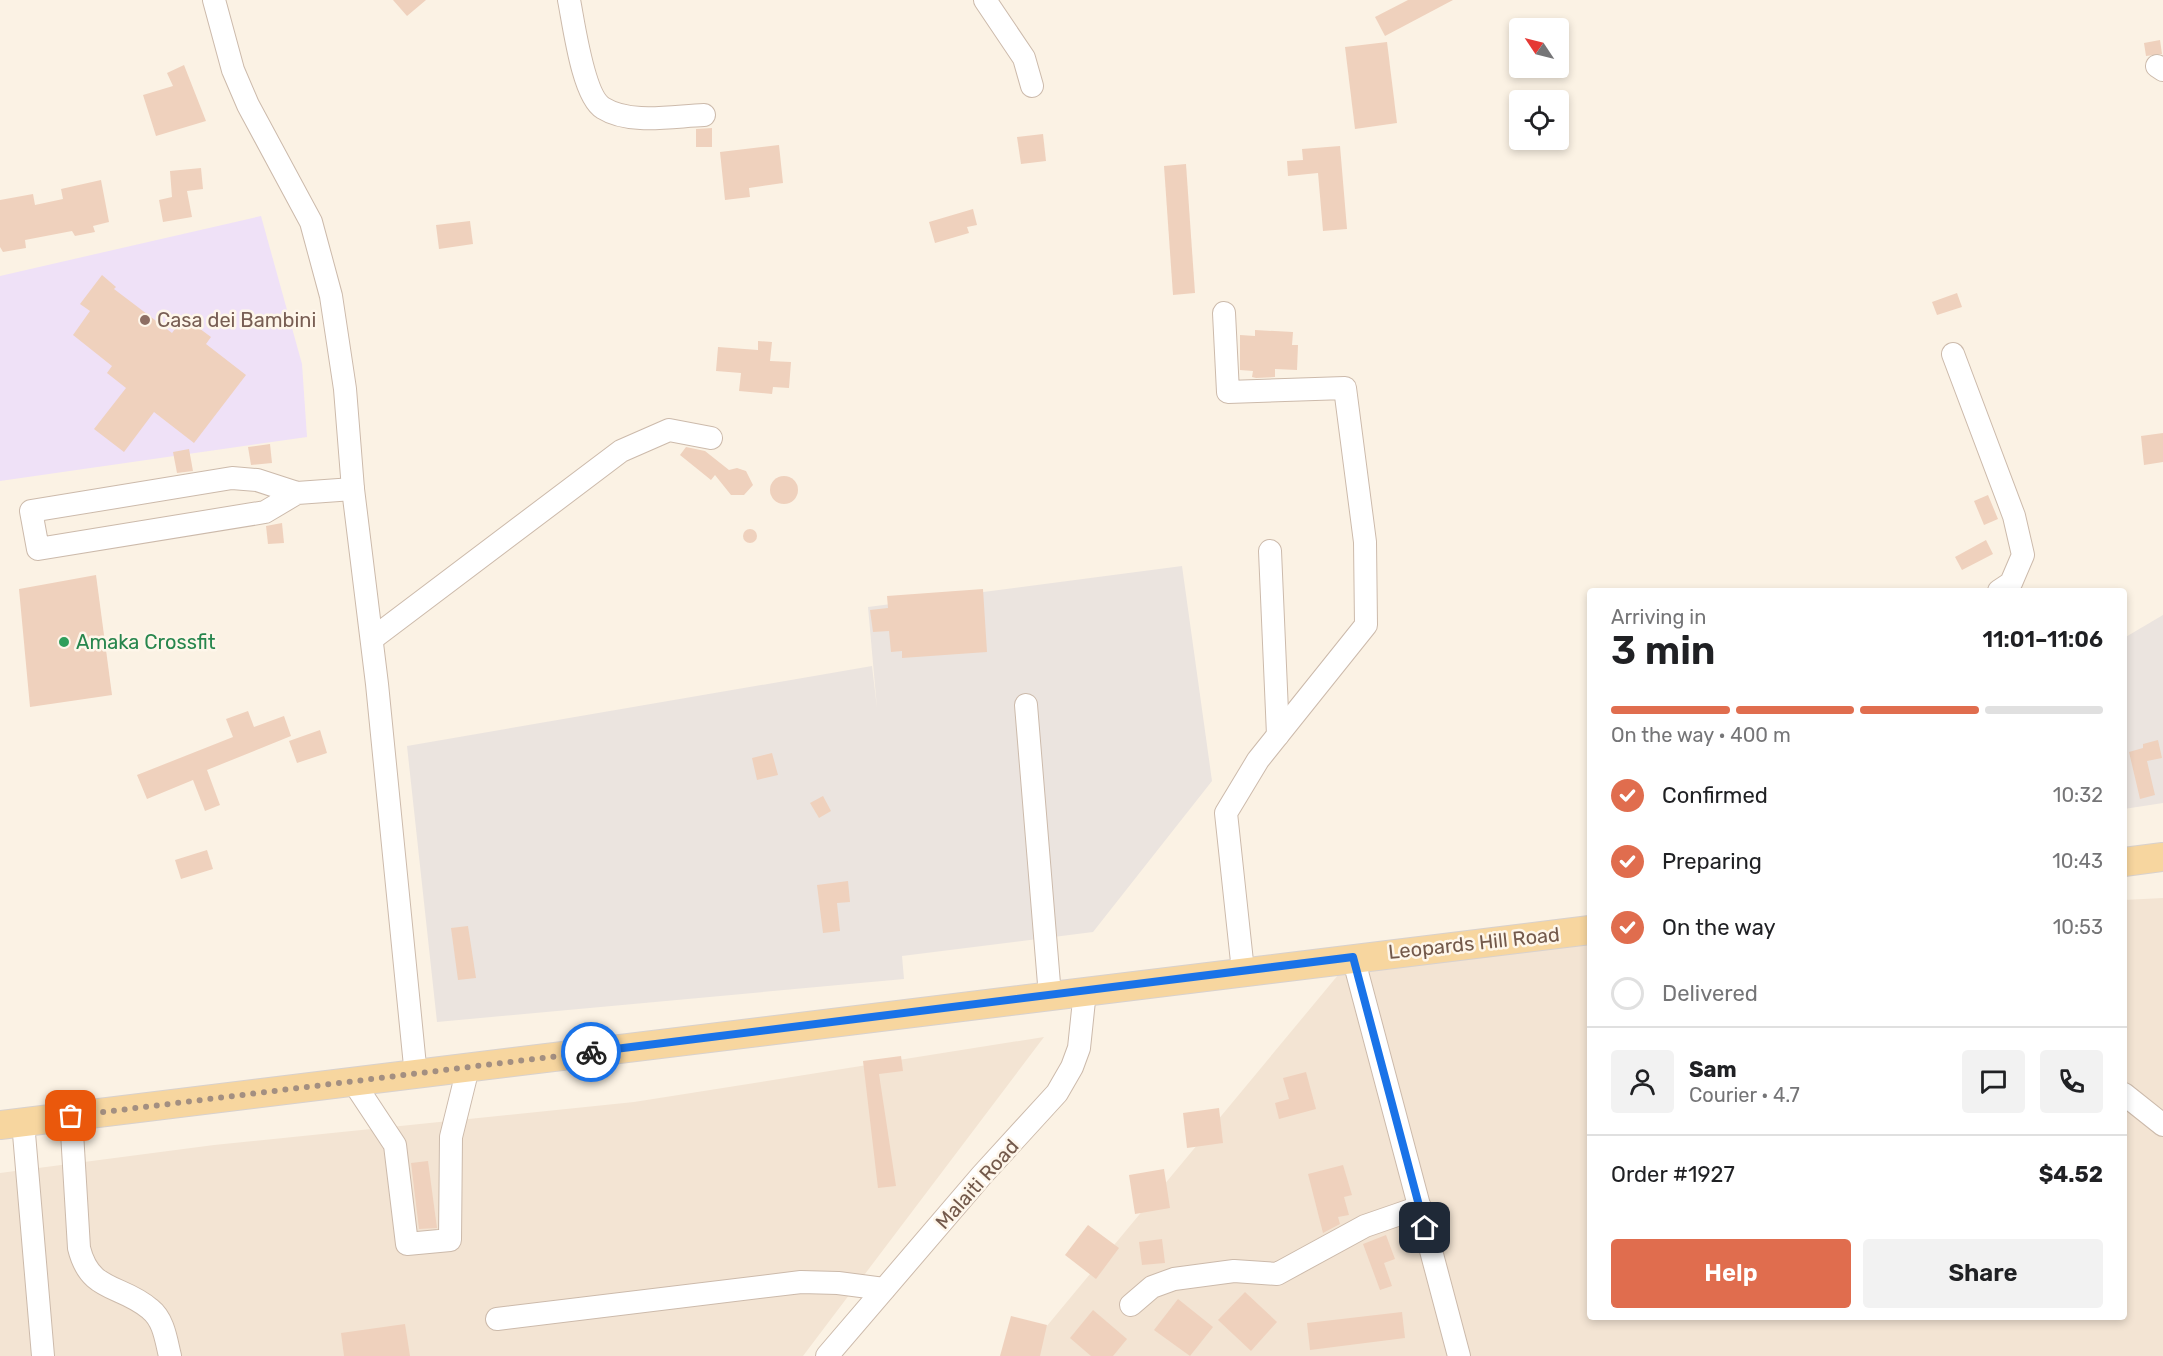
<!DOCTYPE html>
<html lang="en">
<head>
<meta charset="utf-8">
<style>
	body { margin:0; font-family:Rubik,sans-serif; background:#f2f2f2; color:#202124; height:100vh; display:flex; flex-direction:column; font-size:22px; white-space:nowrap }
	* { box-sizing:border-box; margin:0 }
	p { font-size:20px; color:#757577 }
	.icon { flex:none; width:33px; height:33px; fill:none; stroke:currentColor; stroke-width:2; stroke-linecap:round; stroke-linejoin:round }
	.map { position:relative; flex:1; overflow:hidden }
	.drawer { position:absolute; left:1587px; top:588px; width:540px; height:732px; display:flex; flex-direction:column; background:#fff; border-radius:6px; box-shadow:0 3px 9px #0003 }
	.drawer>* { flex:none }
	.needle { width:39px; rotate:305deg }
	.controls { position:absolute; left:1509px; top:18px; display:grid; gap:12px }
	.controls a { display:grid; place-items:center; width:60px; height:60px; border-radius:6px; background:#fff; box-shadow:0 3px 9px #0003; font-size:30px }
	.pin { position:absolute; display:grid; place-items:center; width:51px; height:51px; color:#fff; margin:-26px; border-radius:12px; box-shadow:0 3px 9px #0006 }
	.courier { position:absolute; display:grid; place-items:center; width:60px; height:60px; margin:-30px; border:4px solid #1a73e8; border-radius:50%; background:#fff; color:#222; box-shadow:0 2px 8px #0007 }
	.overview em { font-style:normal; font-weight:600 }
	.overview div { display:flex; flex-direction:column-reverse }
	.overview { display:flex; align-items:center; justify-content:space-between; height:102px; padding:0 24px }
	h1 { font-size:39px; font-weight:600; line-height:45px }
	.bar { display:grid; grid-template-columns:repeat(4,1fr); gap:9px 6px; align-content:center; height:72px; padding:0 24px }
	.bar i { height:8px; border-radius:4px; background:#e0e0e0 }
	.bar .selected { background:#e06d4e }
	.bar p { grid-column:span 4 }
	.line { display:flex; align-items:center; gap:15px; padding:0 24px; border-top:2px solid #e0e0e0 }
	.line div { flex:1 }
	.round { display:grid; place-items:center; flex:none; width:63px; height:63px; border-radius:6px; background:#f2f2f2 }
	ol { padding:0 24px; list-style:none }
	li { display:flex; align-items:center; gap:18px; height:66px }
	li p { margin-inline-start:auto }
	li .icon { padding:6px; border-radius:50%; background:#e06d4e; color:#fff; stroke-width:4 }
	li:last-child { color:#757577 }
	li i { width:33px; height:33px; border:3px solid #e0e0e0; border-radius:50% }
	.primary-button { display:flex; gap:12px; margin-top:auto; padding:12px 24px }
	.primary-button a { flex:1; height:69px; border-radius:6px; background:#e06d4e; color:#fff; font-size:24px; font-weight:600; line-height:69px; text-align:center }
	.primary-button a+a { background:#f2f2f2; color:#202124 }
	.map>svg:first-child { display:block }
	.residential { fill:#f3e4d3 }
	.industrial { fill:#ebe4df }
	.education { fill:#efe1f7 }
	.building { fill:#efd1bd }
	.lines { fill:none; stroke-linecap:round; stroke-linejoin:round }
	.minor-casing { stroke:#ccbaab; stroke-width:24 }
	.major-casing { stroke:#d8d1cd; stroke-width:30 }
	.minor { stroke:#fff; stroke-width:22 }
	.major { stroke:#f7d69f; stroke-width:28 }
	.done { stroke:#a38f81; stroke-width:6; stroke-dasharray:0 10.8 }
	.route { stroke:#1a73e8; stroke-width:8 }
	.education-dot { fill:#8d6e63; stroke:#fef6ea; stroke-width:2 }
	.leisure-dot { fill:#2e9e5b; stroke:#fef6ea; stroke-width:2 }
	.labels { text-anchor:middle; stroke-width:5; stroke-linejoin:round; paint-order:stroke }
	.education-label { font-size:20px; fill:#785e54; stroke:#fef6ea; text-anchor:start }
	.leisure-label { font-size:20px; fill:#27864d; stroke:#fef6ea; text-anchor:start }
	.street-label { font-size:20px; fill:#73594b; stroke:#fef6ea }
</style>
</head>
<body>
<div class="map">
<svg width="2163" height="1356" viewBox="0 0 2163 1356">
	<rect width="100%" height="100%" fill="#fbf2e4"/>
	<g class="residential">
		<path d="M2163,898V1356H1022L1353,957L1590,927V1317H2124V900Z"/>
		<path d="M1044,1037L803,1356H0V1173L214,1145L634,1102Z"/>
	</g>
	<g class="industrial">
		<path d="M1182,566L1212,781L1093,932L902,956L904,979L437,1022L407,746L872,666L877,708L868,607Z"/>
		<path d="M2163,615V803L2124,809V638Z"/>
	</g>
	<path class="education" d="M261,216L302,364L307,437L0,481V276Z"/>
	<g class="building">
		<path d="M393,0H426L407,16Z"/>
		<path d="M1408,0H1453L1385,36L1375,17Z"/>
		<path d="M2160,40L2162,54L2146,56L2144,43Z"/>
		<path d="M1387,42L1397,123L1355,129L1345,47Z"/>
		<path d="M184,65L206,121L156,136L143,95L173,86L167,73Z"/>
		<path d="M712,128V147H696V129Z"/>
		<path d="M1043,134L1046,161L1021,164L1017,137Z"/>
		<path d="M779,145L783,183L749,188L750,197L725,200L720,152Z"/>
		<path d="M1340,146L1347,229L1323,231L1318,173L1288,176L1287,161L1303,160L1302,149Z"/>
		<path d="M1186,164L1195,293L1173,295L1164,166Z"/>
		<path d="M201,168L203,189L187,191L192,217L163,222L159,200L172,197L170,171Z"/>
		<path d="M101,180L109,222L93,226L95,232L75,236L72,231L25,240L26,248L3,252L0,247V200L33,194L35,205L63,199L61,189Z"/>
		<path d="M973,209L977,225L967,227L969,233L935,243L929,222Z"/>
		<path d="M470,221L473,244L439,249L436,225Z"/>
		<path d="M102,275L116,287L114,289L172,333L184,317L211,337L206,344L246,375L194,443L154,412L124,452L94,429L126,388L107,373L112,366L73,335L90,311L80,304Z"/>
		<path d="M1957,293L1962,307L1937,315L1932,302Z"/>
		<path d="M1255,330L1293,332L1292,345H1298L1297,370L1275,369V377L1256,378L1252,377L1253,371L1240,370V335L1255,336Z"/>
		<path d="M758,341L772,342L770,361L791,362L789,388L773,387L772,394L739,391L741,373L716,371L718,347L758,350Z"/>
		<path d="M2163,433V462L2144,465L2141,436Z"/>
		<path d="M270,444L272,463L251,465L248,447Z"/>
		<path d="M686,447L705,451L729,470L737,468L746,471L753,485L744,495H731L715,475L711,480L680,455Z"/>
		<path d="M189,449L193,471L177,473L173,452Z"/>
		<circle cx="784" cy="490" r="14"/>
		<path d="M1988,495L1998,519L1984,525L1974,501Z"/>
		<path d="M282,523L284,543L268,544L266,526Z"/>
		<circle cx="750" cy="536" r="7"/>
		<path d="M1986,540L1993,554L1962,570L1955,557Z"/>
		<path d="M96,575L112,695L30,707L19,589Z"/>
		<path d="M983,589L987,652L902,658V651L891,652L889,631L873,632L870,610L888,608L887,596Z"/>
		<path d="M248,711L254,727L284,716L291,736L207,770L220,805L205,811L193,780L147,799L137,775L233,737L226,719Z"/>
		<path d="M320,730L327,753L297,763L289,741Z"/>
		<path d="M2158,740L2162,758L2147,761L2155,795L2140,799L2129,752L2143,748V744Z"/>
		<path d="M772,753L778,775L757,780L752,758Z"/>
		<path d="M823,796L831,811L819,818L810,803Z"/>
		<path d="M207,850L213,869L181,879L175,860Z"/>
		<path d="M848,881L850,902L837,903L840,931L823,933L817,885Z"/>
		<path d="M468,926L476,978L458,980L451,928Z"/>
		<path d="M901,1056L903,1071L879,1074L896,1186L878,1188L863,1061Z"/>
		<path d="M1306,1072L1316,1109L1279,1119L1275,1103L1289,1099L1283,1078Z"/>
		<path d="M1219,1108L1223,1143L1187,1148L1183,1113Z"/>
		<path d="M428,1161L437,1228L419,1229L411,1163Z"/>
		<path d="M1343,1165L1352,1195L1344,1197L1349,1215L1338,1217L1340,1224L1323,1233L1308,1174Z"/>
		<path d="M1164,1169L1170,1208L1135,1214L1129,1175Z"/>
		<path d="M1088,1225L1119,1248L1096,1279L1065,1255Z"/>
		<path d="M1386,1235L1395,1259L1384,1263L1392,1286L1380,1290L1363,1244Z"/>
		<path d="M1162,1239L1165,1263L1142,1265L1139,1242Z"/>
		<path d="M1245,1292L1277,1322L1251,1351L1218,1320Z"/>
		<path d="M1178,1299L1213,1327L1190,1356L1154,1330Z"/>
		<path d="M1093,1310L1127,1339L1113,1356H1091L1070,1338Z"/>
		<path d="M1402,1312L1405,1338L1310,1350L1307,1323Z"/>
		<path d="M1011,1316L1047,1325L1040,1356H1000Z"/>
		<path d="M405,1324L410,1356H344L341,1333Z"/>
	</g>
	<g class="lines">
		<defs>
			<g id="minor">
				<path d="M214,0L233,70L248,105L311,222L331,296L345,389L353,489L377,684L416,1076"/>
				<path d="M569,0C574,25 583,96 603,108C630,125 674,116 704,115"/>
				<path d="M985,0L1024,58L1032,86"/>
				<path d="M2157,66L2163,70"/>
				<path d="M1224,313L1228,392L1345,388L1365,542L1366,625L1258,760L1226,813L1243,971"/>
				<path d="M1953,354L2014,516L2023,555L2011,583L1999,591"/>
				<path d="M297,493L257,480L232,478L31,511L38,549L265,512L297,493L353,489"/>
				<path d="M1270,551L1278,735"/>
				<path d="M372,639L621,451L669,430L711,438"/>
				<path d="M1026,705L1050,996"/>
				<path d="M1353,957L1459,1356"/>
				<path d="M354,1083L395,1145L407,1244L450,1240L451,1137L468,1068"/>
				<path d="M2124,1094L2163,1125"/>
				<path d="M71,1116L79,1248C90,1293 121,1284 150,1309C164,1320 166,1340 170,1356"/>
				<path d="M23,1122L43,1356"/>
				<path d="M1131,1305L1152,1287L1174,1279L1234,1271L1277,1274L1365,1226L1420,1207"/>
				<path d="M497,1319L801,1282L838,1283L884,1289"/>
				<path d="M827,1356L982,1175L1057,1093L1072,1067L1079,1048L1085,991"/>
			</g>
			<g id="major">
				<path d="M2124,862L2163,857"/>
				<path d="M0,1125L1590,930"/>
			</g>
		</defs>
		<use href="#minor" class="minor-casing"/>
		<use href="#major" class="major-casing"/>
		<use href="#minor" class="minor"/>
		<use href="#major" class="major"/>
	</g>
	<g class="lines">
		<path class="done" d="M71,1116L591,1052"/>
		<path class="route" d="M591,1052L1353,957L1425,1228"/>
	</g>
	<circle class="education-dot" cx="145" cy="320" r="6"/>
	<circle class="leisure-dot" cx="64" cy="642" r="6"/>
	<g class="labels">
		<g class="education-label">
			<text x="157" y="327">Casa dei Bambini</text>
		</g>
		<g class="leisure-label">
			<text x="76" y="649">Amaka Crossfit</text>
		</g>
		<g class="street-label">
			<text transform="translate(1474 943) rotate(-6)" y="7">Leopards Hill Road</text>
			<text transform="translate(977 1184) rotate(-48)" y="7">Malaiti Road</text>
		</g>
	</g>
</svg>
<div class="controls">
<a><svg class="needle" viewBox="-14 -14 28 28"><path d="M0-13l5 13h-10z" fill="#e53935"/><path d="M0 13l5-13h-10z" fill="#757577"/></svg></a>
<a><svg class="icon" aria-label="locate" viewBox="0 0 24 24"><circle cx="12" cy="12" r="6"/><path d="M12 2v4M12 18v4M2 12h4M18 12h4"/></svg></a>
</div>
<div class="pin" style="left:71px;top:1116px;background:#ea580c"><svg class="icon" aria-label="bag" viewBox="0 0 24 24"><path d="M5 8h14l-1 12H6zM9 8a3 3 0 0 1 6 0"/></svg></div>
<div class="pin" style="left:1425px;top:1228px;background:#1f2937"><svg class="icon" aria-label="home" viewBox="0 0 24 24"><path d="M3 11l9-7 9 7M6 9v11h12V9"/></svg></div>
<div class="courier" style="left:591px;top:1052px"><svg class="icon" aria-label="bike" viewBox="0 0 24 24"><circle cx="6" cy="16" r="4"/><circle cx="18" cy="16" r="4"/><path d="M6 16l4-8h5l3 8M10 8l3 8H6M13 5h3"/></svg></div>
<section class="drawer">
<div class="overview"><div><h1>3 min</h1><p>Arriving in</p></div><em>11:01–11:06</em></div>
<div class="bar"><i class="selected"></i><i class="selected"></i><i class="selected"></i><i></i><p>On the way · 400 m</p></div>
<ol>
<li><svg class="icon" aria-label="check" viewBox="0 0 24 24"><path d="M5 12l5 5 9-10"/></svg>Confirmed<p>10:32</p></li>
<li><svg class="icon" aria-label="check" viewBox="0 0 24 24"><path d="M5 12l5 5 9-10"/></svg>Preparing<p>10:43</p></li>
<li><svg class="icon" aria-label="check" viewBox="0 0 24 24"><path d="M5 12l5 5 9-10"/></svg>On the way<p>10:53</p></li>
<li><i></i>Delivered</li>
</ol>
<div class="line" style="height:108px"><a class="round"><svg class="icon" aria-label="person" viewBox="0 0 24 24"><circle cx="12" cy="8" r="4"/><path d="M4 21q1-7 8-7t8 7"/></svg></a><div><b>Sam</b><p>Courier · 4.7</p></div><a class="round"><svg class="icon" aria-label="chat" viewBox="0 0 24 24"><path d="M4 5h16v11H9l-5 4z"/></svg></a><a class="round"><svg class="icon" aria-label="phone" viewBox="0 0 24 24"><path d="M5 4h4l2 5-3 2q2 4 5 5l2-3 5 2v4C11 20 4 13 5 4z"/></svg></a></div>
<div class="line" style="height:78px"><div>Order #1927</div><b>$4.52</b></div>
<div class="primary-button"><a>Help</a><a>Share</a></div>
</section>
</div>
</body>
</html>
